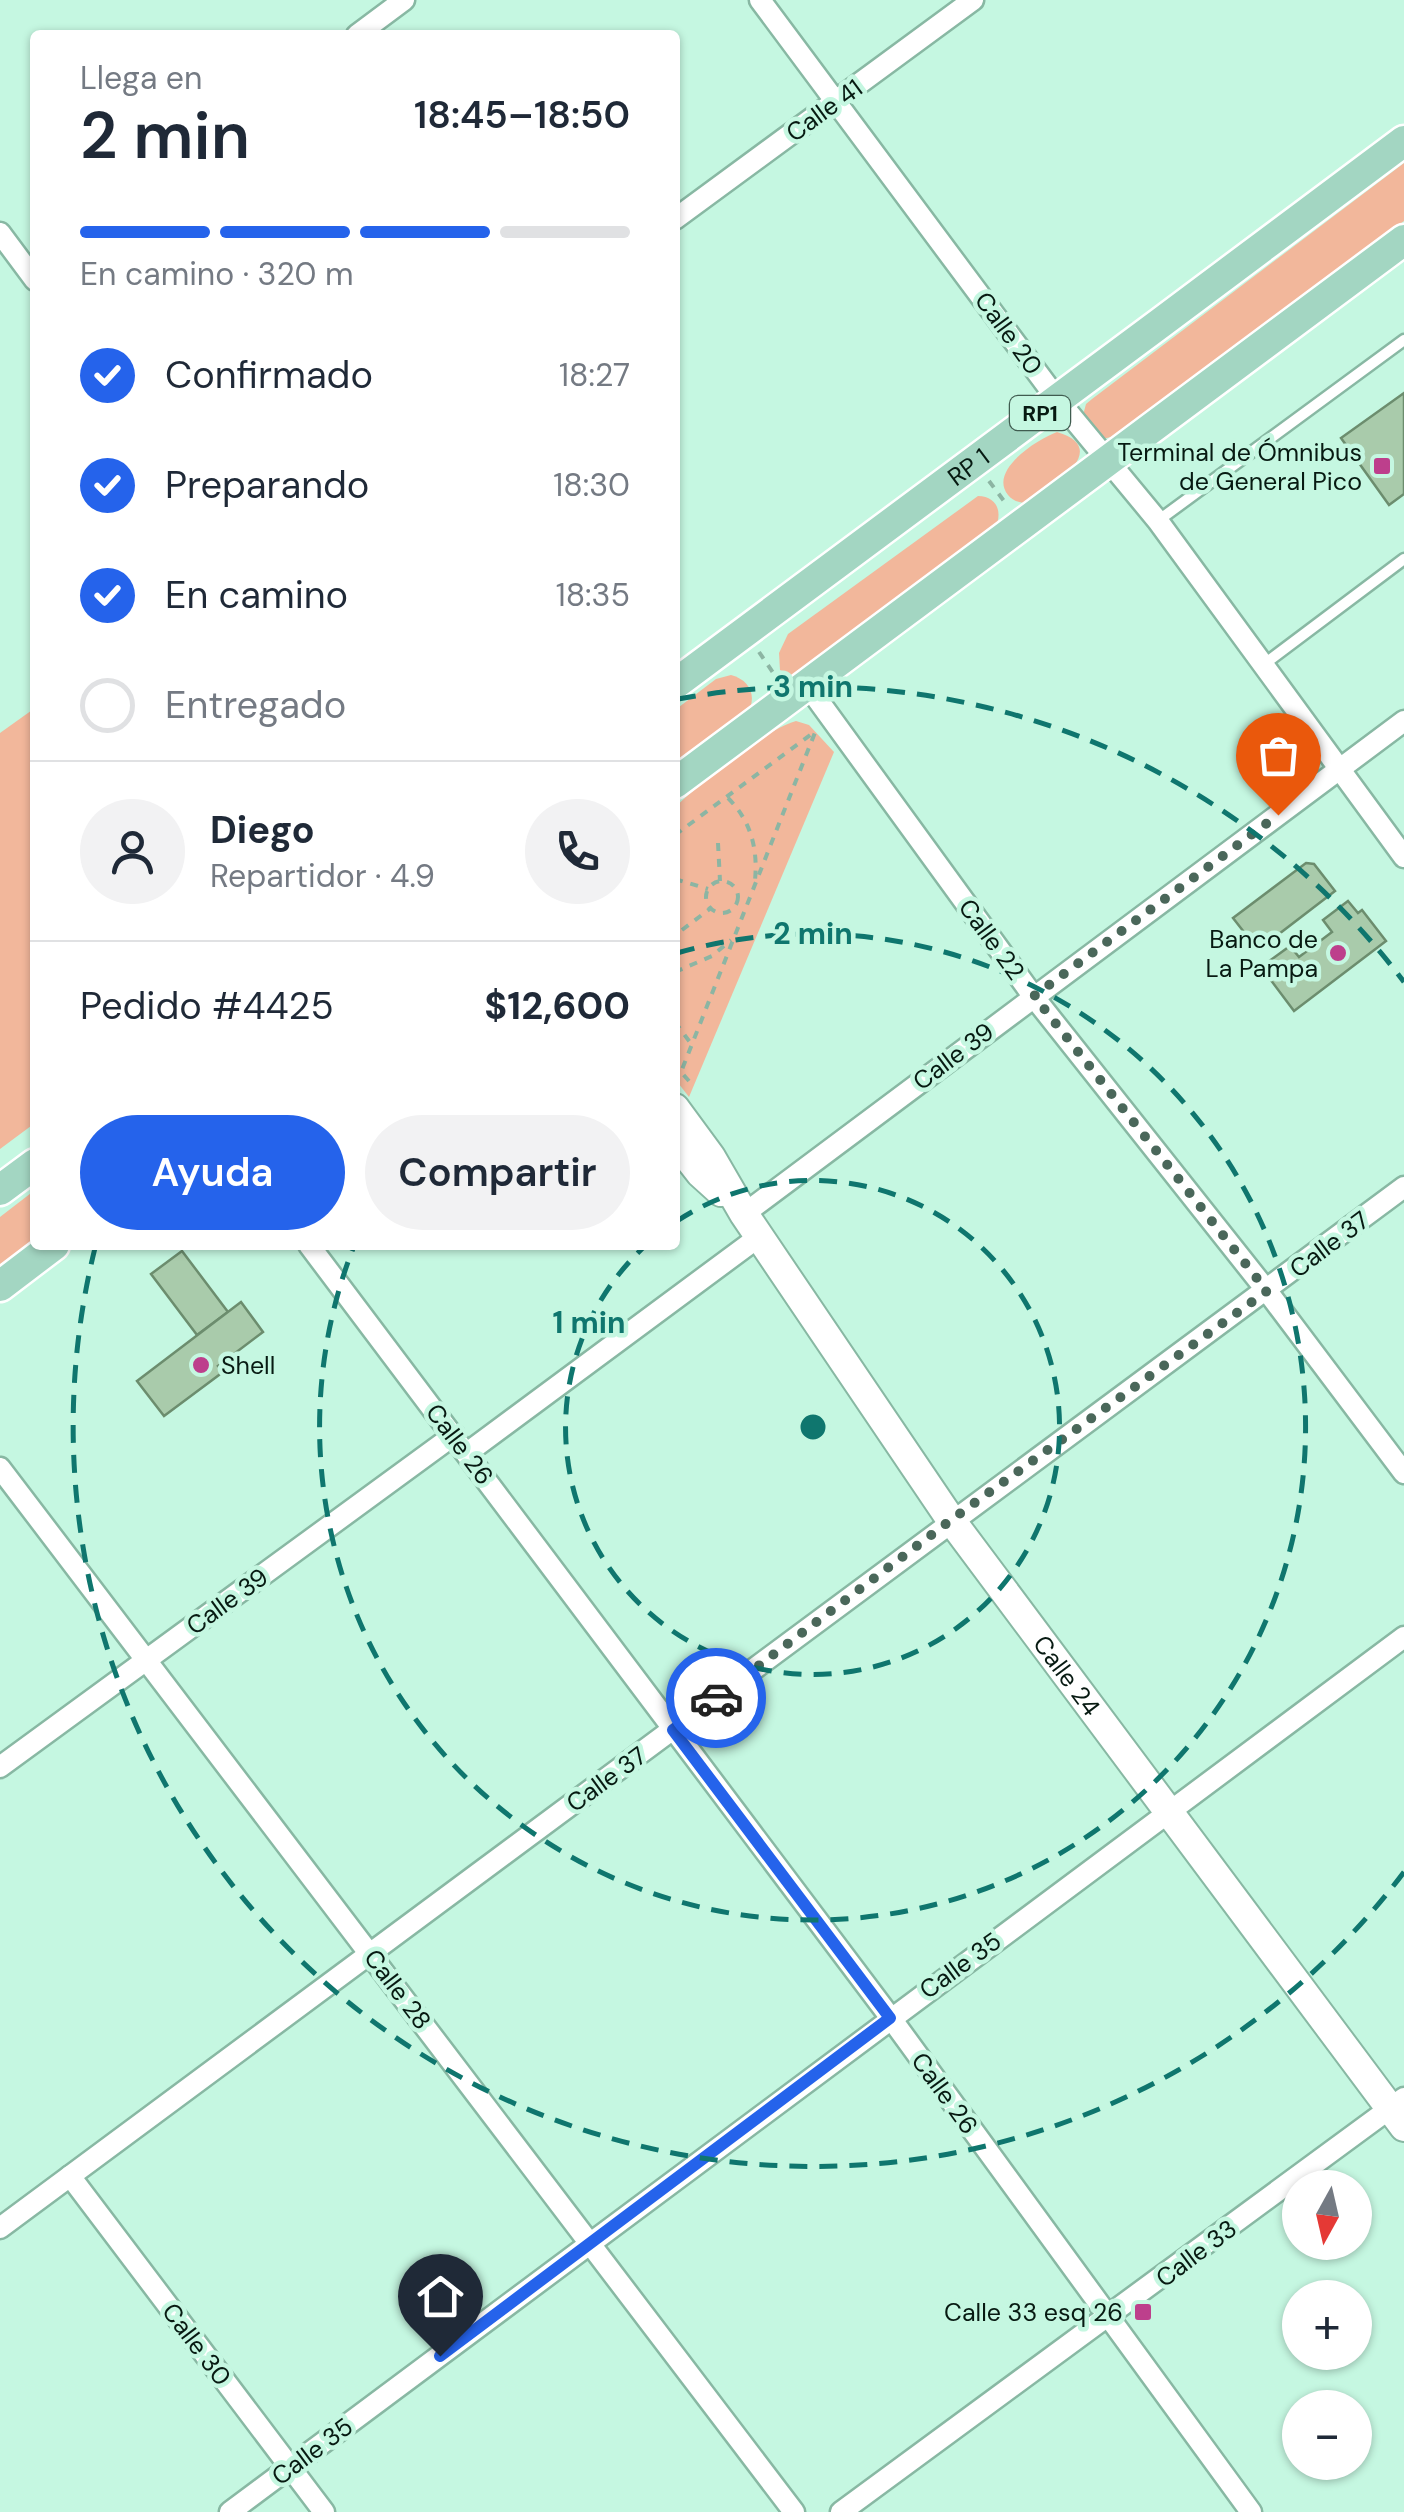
<!DOCTYPE html>
<html lang="es">
<head>
<meta charset="utf-8">
<style>
	body { margin:0; font-family:"DM Sans",sans-serif; background:#f2f2f3; color:#1f2937; height:100vh; display:flex; flex-direction:column; font-size:38px; white-space:nowrap }
	* { box-sizing:border-box; margin:0 }
	p { font-size:32px; color:#747a83 }
	.icon { flex:none; width:55px; height:55px; fill:none; stroke:currentColor; stroke-width:2; stroke-linecap:round; stroke-linejoin:round }
	.map { position:relative; flex:1; overflow:hidden }
	.panel { position:absolute; left:30px; top:30px; width:650px; height:1220px; display:flex; flex-direction:column; background:#fff; border-radius:10px; box-shadow:0 2px 8px #0004 }
	.panel>* { flex:none }
	.needle { width:65px; rotate:188deg }
	.tools { position:absolute; left:1282px; top:2170px; display:grid; gap:20px }
	.tools a { display:grid; place-items:center; width:90px; height:90px; border-radius:50%; background:#fff; box-shadow:0 2px 8px #0004; font-size:50px }
	.pin { position:absolute; display:grid; place-items:center; width:85px; height:85px; color:#fff; margin:-102px -42px; border-radius:50% 50% 50% 0; rotate:-45deg; box-shadow:0 0 10px #0007 }
	.pin .icon { rotate:45deg }
	.courier { position:absolute; display:grid; place-items:center; width:100px; height:100px; margin:-50px; border:8px solid #2563eb; border-radius:50%; background:#fff; color:#222; box-shadow:0 2px 12px #0007 }
	.summary em { font-style:normal; font-weight:600 }
	.summary div { display:flex; flex-direction:column-reverse }
	.summary { display:flex; align-items:center; justify-content:space-between; height:170px; padding:0 50px }
	h1 { font-size:65px; font-weight:600; line-height:75px }
	.bar { display:grid; grid-template-columns:repeat(4,1fr); gap:15px 10px; align-content:center; height:120px; padding:0 50px }
	.bar i { height:12px; border-radius:8px; background:#e0e1e3 }
	.bar .active { background:#2563eb }
	.bar p { grid-column:span 4 }
	.line { display:flex; align-items:center; gap:25px; padding:0 50px; border-top:2px solid #e0e1e3 }
	.line div { flex:1 }
	.round { display:grid; place-items:center; flex:none; width:105px; height:105px; border-radius:52px; background:#f2f2f3 }
	ol { padding:0 50px; list-style:none }
	li { display:flex; align-items:center; gap:30px; height:110px }
	li p { margin-inline-start:auto }
	li .icon { padding:10px; border-radius:50%; background:#2563eb; color:#fff; stroke-width:4 }
	li:last-child { color:#747a83 }
	li i { width:55px; height:55px; border:5px solid #e0e1e3; border-radius:50% }
	.action { display:flex; gap:20px; margin-top:auto; padding:20px 50px }
	.action a { flex:1; height:115px; border-radius:60px; background:#2563eb; color:#fff; font-size:40px; font-weight:600; line-height:115px; text-align:center }
	.action a+a { background:#f2f2f3; color:#1f2937 }
	.map>svg:first-child { display:block }
	.green { fill:#f2b79b }
	.building { fill:#a9cbab; stroke:#6c8d6e; stroke-width:2.5 }
	.lines { fill:none; stroke-linecap:round; stroke-linejoin:round }
	.lane-casing { stroke:#88b8a3; stroke-width:15 }
	.street-casing { stroke:#88b8a3; stroke-width:25 }
	.secondary-casing { stroke:#88b8a3; stroke-width:32 }
	.primary-casing { stroke:#fff; stroke-width:35 }
	.path { stroke:#8cb5a3; stroke-width:4; stroke-dasharray:8 8; stroke-linecap:butt }
	.lane { stroke:#fff; stroke-width:10 }
	.street { stroke:#fff; stroke-width:20 }
	.secondary { stroke:#fff; stroke-width:28 }
	.primary { stroke:#a3d6c2; stroke-width:30 }
	.done { stroke:#4a675a; stroke-width:10; stroke-dasharray:0 18 }
	.route { stroke:#2563eb; stroke-width:12 }
	.ring { fill:none; stroke:#0f766e; stroke-width:5; stroke-dasharray:18 12 }
	.poi-dot { fill:#bd3f8c; stroke:#c5f7e1; stroke-width:4 }
	.labels { text-anchor:middle; stroke-width:9; stroke-linejoin:round; paint-order:stroke }
	.shield { fill:#c5f7e1; stroke:#405c50; stroke-width:2.5 }
	.shield-label { font-size:22px; font-weight:bold; fill:#071a12 }
	.street-label { font-size:25px; fill:#071a12; stroke:#c5f7e1 }
	.poi-label { font-size:25px; fill:#071a12; stroke:#c5f7e1; text-anchor:end }
	.centre { fill:#0f766e; stroke:#c5f7e1; stroke-width:5 }
	.ring-label { font-size:30px; text-anchor:middle; font-weight:bold; fill:#0f766e; stroke:#c5f7e1; stroke-width:9; stroke-linejoin:round; paint-order:stroke }
</style>
</head>
<body>
<div class="map">
<svg width="1404" height="2512" viewBox="0 0 1404 2512">
	<rect width="100%" height="100%" fill="#c5f7e1"/>
	<g class="green">
		<path d="M1404,163V221L1116,436L1102,439L1082,419L1086,404L1092,399Z"/>
		<path d="M1057,432C1114,449 1049,489 1030,503C1021,503 1014,502 1008,495C988,470 1038,439 1057,432Z"/>
		<path d="M978,496C995,496 1003,510 996,526L792,677L780,670L779,653L788,634Z"/>
		<path d="M731,675C750,680 757,696 748,713L675,767V710L716,679Z"/>
		<path d="M35,708V1123L0,1149V733Z"/>
		<path d="M796,721L809,725L834,752L689,1097L675,1079V807C702,782 762,731 796,721Z"/>
		<path d="M35,1190V1245L0,1273V1217Z"/>
	</g>
	<g class="building">
		<path d="M1404,393V494L1389,505L1341,438Z"/>
		<path d="M1306,863L1314,864L1335,891L1258,950L1233,918Z"/>
		<path d="M1348,901L1358,913L1362,910L1386,941L1294,1011L1261,967L1290,946L1299,957L1332,932L1323,920Z"/>
		<path d="M182,1251L228,1312L197,1335L151,1274Z"/>
		<path d="M241,1302L263,1332L218,1366L223,1372L164,1416L137,1381Z"/>
	</g>
	<g class="lines">
		<defs>
			<g id="lane">
				<path d="M1159,520L1404,340"/>
				<path d="M1263,665L1404,559"/>
			</g>
			<g id="street">
				<path d="M760,0L1057,399L1158,521L1404,857"/>
				<path d="M357,35L404,0"/>
				<path d="M675,219L973,0"/>
				<path d="M0,233L35,280"/>
				<path d="M807,685L1033,996L1267,1291L1404,1473"/>
				<path d="M744,1214L1404,721"/>
				<path d="M309,1245L890,2017L1251,2512"/>
				<path d="M467,1453L760,1236"/>
				<path d="M0,1468L794,2512"/>
				<path d="M0,1767L454,1435"/>
				<path d="M70,2176L324,2512"/>
				<path d="M0,2228L1404,1187"/>
				<path d="M230,2512L1404,1637"/>
				<path d="M841,2512L1404,2098"/>
			</g>
			<g id="secondary">
				<path id="s1" d="M675,1108L711,1157L744,1214L951,1520L1404,2127"/>
				<path d="M675,1141L700,1173L721,1192"/>
			</g>
			<g id="primary">
				<path id="s2" d="M675,684C919,505 1161,322 1404,141"/>
				<path d="M675,783L1404,240"/>
				<path d="M0,1190L35,1164"/>
				<path d="M0,1286L54,1245"/>
			</g>
		</defs>
		<use href="#lane" class="lane-casing"/>
		<use href="#street" class="street-casing"/>
		<use href="#secondary" class="secondary-casing"/>
		<use href="#primary" class="primary-casing"/>
		<g class="path">
			<path d="M989,481L1007,505"/>
			<path d="M759,652L776,677"/>
			<path d="M728,798C751,821 758,849 755,880"/>
			<path d="M675,835L813,733"/>
			<path d="M718,843L720,881"/>
			<path d="M675,879L708,889"/>
			<circle cx="722" cy="897" r="16"/>
			<path d="M682,930L711,908"/>
			<path d="M675,972L712,956L731,940"/>
			<path d="M675,1022L692,1045"/>
			<path d="M689,1081L681,1072L816,730"/>
		</g>
		<use href="#lane" class="lane"/>
		<use href="#street" class="street"/>
		<use href="#secondary" class="secondary"/>
		<use href="#primary" class="primary"/>
	</g>
	<g class="lines">
		<path class="done" d="M716,1698L951,1520L1267,1291L1034,996L1278,815"/>
		<path class="route" d="M440,2356L890,2018L673,1730L716,1698"/>
	</g>
	<g class="ring">
		<path d="M677 1221A247 247 0 1 1 645 1246"/>
		<path d="M677 953A493 493 0 1 1 354 1246"/>
		<path d="M1404 1872A740 740 0 0 1 95 1248M678 699A740 740 0 0 1 1404 982"/>
	</g>
	<g class="poi-dot">
		<rect x="1372" y="456" width="20" height="20" rx="5"/>
		<circle cx="1338" cy="953" r="10"/>
		<circle cx="201" cy="1365" r="10"/>
		<rect x="1133" y="2302" width="20" height="20" rx="5"/>
	</g>
	<g class="labels">
		<rect class="shield" x="1010" y="396" width="60" height="34" rx="8"/>
		<g class="shield-label">
			<text x="1040" y="421">RP1</text>
		</g>
		<g class="street-label">
			<text transform="translate(824 110) rotate(-36)" y="9">Calle 41</text>
			<text transform="translate(1009 333) rotate(54)" y="9">Calle 20</text>
			<text dy="9" stroke="none"><textPath href="#s2" startOffset="365">RP 1</textPath></text>
			<text transform="translate(992 939) rotate(54)" y="9">Calle 22</text>
			<text transform="translate(953 1056) rotate(-37)" y="9">Calle 39</text>
			<text transform="translate(1329 1244) rotate(-37)" y="9">Calle 37</text>
			<text transform="translate(460 1444) rotate(53)" y="9">Calle 26</text>
			<text transform="translate(227 1601) rotate(-36)" y="9">Calle 39</text>
			<text dy="9" stroke="none"><textPath href="#s1" startOffset="690">Calle 24</textPath></text>
			<text transform="translate(606 1779) rotate(-36)" y="9">Calle 37</text>
			<text transform="translate(960 1965) rotate(-36)" y="9">Calle 35</text>
			<text transform="translate(398 1989) rotate(53)" y="9">Calle 28</text>
			<text transform="translate(945 2093) rotate(54)" y="9">Calle 26</text>
			<text transform="translate(1196 2253) rotate(-37)" y="9">Calle 33</text>
			<text transform="translate(197 2344) rotate(53)" y="9">Calle 30</text>
			<text transform="translate(312 2451) rotate(-37)" y="9">Calle 35</text>
		</g>
		<g class="poi-label">
			<text x="1362" y="461">Terminal de Ómnibus<tspan x="1362" dy="29">de General Pico</tspan></text>
			<text x="1318" y="948">Banco de<tspan x="1318" dy="29">La Pampa</tspan></text>
			<text x="221" y="1374" text-anchor="start">Shell</text>
			<text x="1123" y="2321">Calle 33 esq 26</text>
		</g>
	</g>
	<circle cx="813" cy="1427" r="15" class="centre"/>
	<g class="ring-label">
		<text x="813" y="697">3 min</text>
		<text x="813" y="944">2 min</text>
		<text x="589" y="1333">1 min</text>
	</g>
</svg>
<div class="tools">
<a><svg class="needle" viewBox="-14 -14 28 28"><path d="M0-13l5 13h-10z" fill="#e53935"/><path d="M0 13l5-13h-10z" fill="#747a83"/></svg></a>
<a>+</a>
<a>−</a>
</div>
<div class="pin" style="left:1278px;top:815px;background:#ea580c"><svg class="icon" aria-label="bag" viewBox="0 0 24 24"><path d="M5 8h14l-1 12H6zM9 8a3 3 0 0 1 6 0"/></svg></div>
<div class="pin" style="left:440px;top:2356px;background:#1f2937"><svg class="icon" aria-label="home" viewBox="0 0 24 24"><path d="M3 11l9-7 9 7M6 9v11h12V9"/></svg></div>
<div class="courier" style="left:716px;top:1698px"><svg class="icon" aria-label="car" viewBox="0 0 24 24"><path d="M5 17H2v-5l4-1 3-4h7l3 4 3 1v5h-3M9 17h6M6 11h13"/><circle cx="7" cy="17" r="2"/><circle cx="17" cy="17" r="2"/></svg></div>
<section class="panel">
<div class="summary"><div><h1>2 min</h1><p>Llega en</p></div><em>18:45–18:50</em></div>
<div class="bar"><i class="active"></i><i class="active"></i><i class="active"></i><i></i><p>En camino · 320 m</p></div>
<ol>
<li><svg class="icon" aria-label="check" viewBox="0 0 24 24"><path d="M5 12l5 5 9-10"/></svg>Confirmado<p>18:27</p></li>
<li><svg class="icon" aria-label="check" viewBox="0 0 24 24"><path d="M5 12l5 5 9-10"/></svg>Preparando<p>18:30</p></li>
<li><svg class="icon" aria-label="check" viewBox="0 0 24 24"><path d="M5 12l5 5 9-10"/></svg>En camino<p>18:35</p></li>
<li><i></i>Entregado</li>
</ol>
<div class="line" style="height:180px"><a class="round"><svg class="icon" aria-label="person" viewBox="0 0 24 24"><circle cx="12" cy="8" r="4"/><path d="M4 21q1-7 8-7t8 7"/></svg></a><div><b>Diego</b><p>Repartidor · 4.9</p></div><a class="round"><svg class="icon" aria-label="phone" viewBox="0 0 24 24"><path d="M5 4h4l2 5-3 2q2 4 5 5l2-3 5 2v4C11 20 4 13 5 4z"/></svg></a></div>
<div class="line" style="height:130px"><div>Pedido #4425</div><b>$12,600</b></div>
<div class="action"><a>Ayuda</a><a>Compartir</a></div>
</section>
</div>
</body>
</html>
